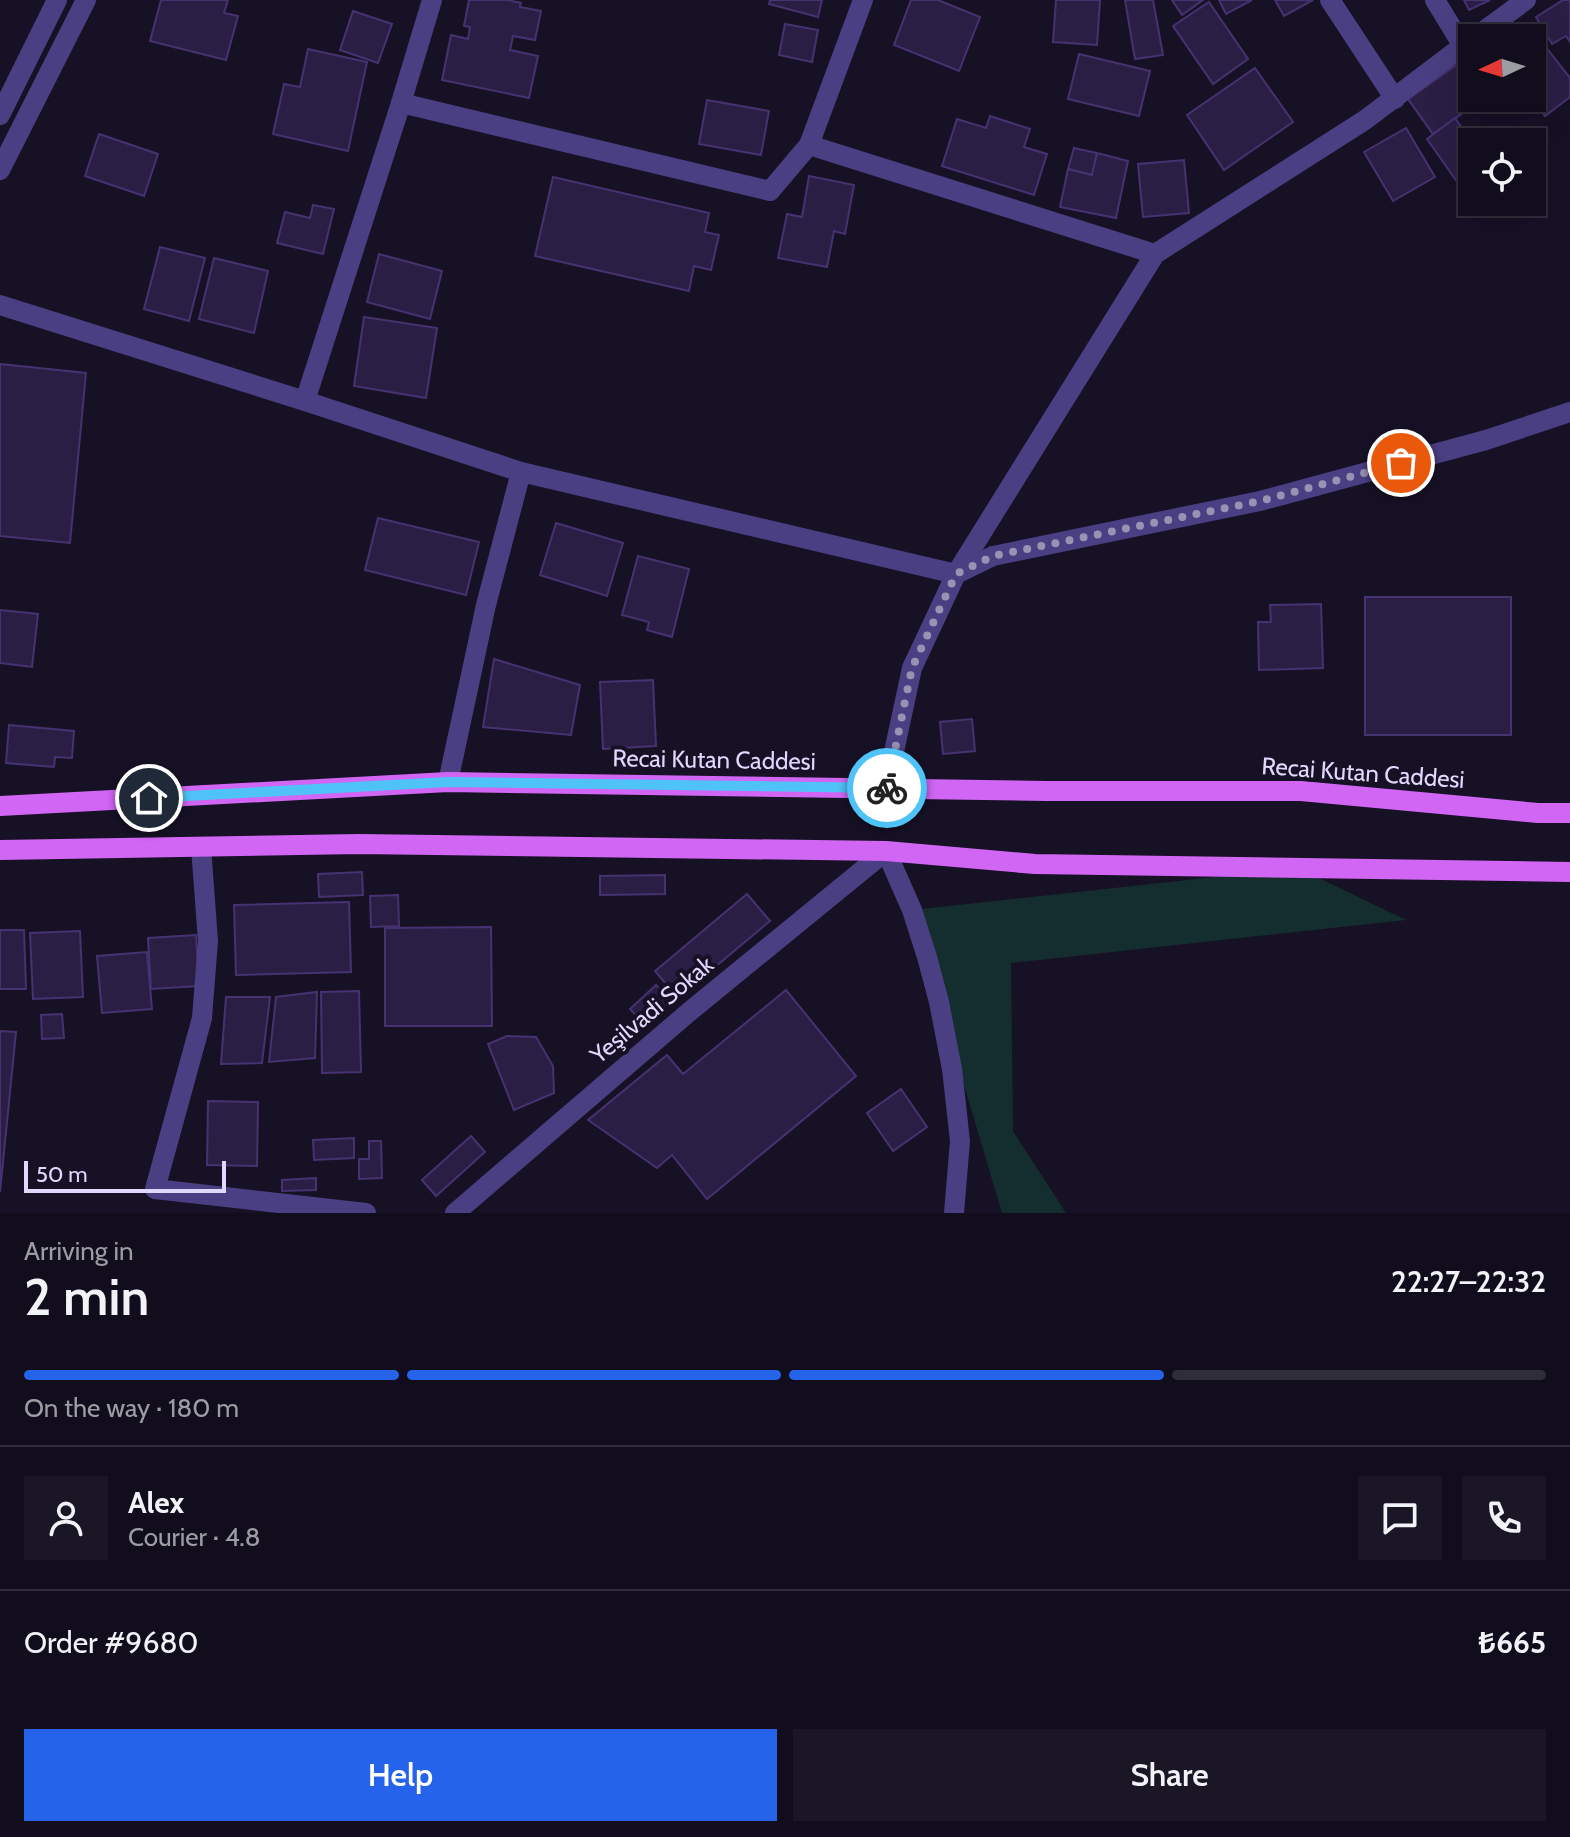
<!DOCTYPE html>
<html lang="en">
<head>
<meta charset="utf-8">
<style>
	body { margin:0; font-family:Cabin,sans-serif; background:#1a1625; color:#f1f3f6; height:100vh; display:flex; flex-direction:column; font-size:30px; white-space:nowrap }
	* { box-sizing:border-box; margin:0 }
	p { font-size:26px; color:#9c9ca3 }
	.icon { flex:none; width:44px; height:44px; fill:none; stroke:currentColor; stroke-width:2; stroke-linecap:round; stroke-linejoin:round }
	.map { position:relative; height:1213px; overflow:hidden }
	.drawer { display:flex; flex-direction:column; background:#110d1c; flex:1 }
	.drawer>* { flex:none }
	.needle { width:52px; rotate:266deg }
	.tools { position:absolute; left:1458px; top:24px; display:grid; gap:16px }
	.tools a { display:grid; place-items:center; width:88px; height:88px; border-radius:0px; background:#110d1c; box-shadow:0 8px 32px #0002,0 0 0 2px #302d3b; font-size:40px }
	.scale { position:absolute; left:24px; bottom:20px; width:202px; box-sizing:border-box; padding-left:8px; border:4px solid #e1d8fd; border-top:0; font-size:22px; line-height:28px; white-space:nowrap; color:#e1d8fd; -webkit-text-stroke:6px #171126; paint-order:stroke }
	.pin { position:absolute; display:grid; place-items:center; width:68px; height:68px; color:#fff; margin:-34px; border:4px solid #fff; border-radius:50%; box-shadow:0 2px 8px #0007 }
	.courier { position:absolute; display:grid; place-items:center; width:80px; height:80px; margin:-40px; border:6px solid #4fc3f7; border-radius:50%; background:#fff; color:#222; box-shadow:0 2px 10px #0007 }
	.headline em { font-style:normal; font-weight:600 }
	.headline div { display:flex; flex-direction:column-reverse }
	.headline { display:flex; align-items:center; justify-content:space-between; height:136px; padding:0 24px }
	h1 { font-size:52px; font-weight:600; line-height:60px }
	.bar { display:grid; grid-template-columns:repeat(4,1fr); gap:12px 8px; align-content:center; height:96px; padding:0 24px }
	.bar i { height:10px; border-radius:6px; background:#302d3b }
	.bar .selected { background:#2563eb }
	.bar p { grid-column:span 4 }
	.line { display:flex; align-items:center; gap:20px; padding:0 24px; border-top:2px solid #302d3b }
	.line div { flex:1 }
	.round { display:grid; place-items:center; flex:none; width:84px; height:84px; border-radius:0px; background:#1a1625 }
	.primary-button { display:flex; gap:16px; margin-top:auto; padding:16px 24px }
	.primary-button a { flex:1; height:92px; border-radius:0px; background:#2563eb; color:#fff; font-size:32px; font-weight:600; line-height:92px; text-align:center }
	.primary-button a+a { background:#1a1625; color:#f1f3f6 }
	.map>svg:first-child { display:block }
	.green { fill:#142d2f }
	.building { fill:#2b1e45; stroke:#463270; stroke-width:2 }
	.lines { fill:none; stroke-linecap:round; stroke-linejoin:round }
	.minor { stroke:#4a3f82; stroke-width:20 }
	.major { stroke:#d166f5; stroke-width:20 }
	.done { stroke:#9a92b2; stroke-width:8; stroke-dasharray:0 14.4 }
	.route { stroke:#4fc3f7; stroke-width:10 }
	.labels { text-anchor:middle; stroke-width:8; stroke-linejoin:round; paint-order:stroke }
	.street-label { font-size:24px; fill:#e1d8fd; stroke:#171126 }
</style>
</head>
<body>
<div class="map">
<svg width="1570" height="1213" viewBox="0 0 1570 1213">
	<rect width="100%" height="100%" fill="#171126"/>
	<path class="green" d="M1298,868L1406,920L1011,963L1013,1131L1066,1213H1002L912,910Z"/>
	<g class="building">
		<path d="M161,0H228L224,13L238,16L226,60L150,41Z"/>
		<path d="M469,0H508L521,3L520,7L541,11L535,40L513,36L510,50L538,56L529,98L442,80L451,35L468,39L470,27L464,26Z"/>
		<path d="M770,0H822L818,17L769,4Z"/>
		<path d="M911,0H938L980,17L959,71L894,45Z"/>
		<path d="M1056,0H1100L1097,45L1053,42Z"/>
		<path d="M1125,0H1153L1163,55L1135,59Z"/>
		<path d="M1172,0H1203L1182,15Z"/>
		<path d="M1219,0H1252L1226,14Z"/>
		<path d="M1275,0H1313L1284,16Z"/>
		<path d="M1464,0H1490L1469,10Z"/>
		<path d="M1563,0H1570V42L1566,36L1552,44L1536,17Z"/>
		<path d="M1209,2L1248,59L1213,84L1173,26Z"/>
		<path d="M353,11L392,24L378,63L340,50Z"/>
		<path d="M785,24L818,30L812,62L779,55Z"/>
		<path d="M1538,37L1570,78V97L1545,116L1531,98L1532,42Z"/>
		<path d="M308,49L367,62L348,151L273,134L284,84L300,87Z"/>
		<path d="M1079,54L1150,71L1139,116L1068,99Z"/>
		<path d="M1472,54V98H1484L1433,134L1408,99Z"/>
		<path d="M1255,68L1293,122L1224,170L1187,115Z"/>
		<path d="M707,100L769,111L761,155L699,144Z"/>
		<path d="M990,116L1030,129L1024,147L1047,154L1034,195L942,166L957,119L986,128Z"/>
		<path d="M1455,118L1472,142V173L1458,183L1427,139Z"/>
		<path d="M1406,128L1435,177L1393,201L1364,152Z"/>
		<path d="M99,134L158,154L144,196L85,176Z"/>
		<path d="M1074,148L1097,153L1092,175L1068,169Z"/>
		<path d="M1097,153L1128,161L1116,218L1060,207L1068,169L1092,175Z"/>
		<path d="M1184,160L1189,213L1143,217L1138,164Z"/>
		<path d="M809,176L854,185L845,234L834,231L827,267L778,258L787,214L802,217Z"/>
		<path d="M553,177L709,213L705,232L719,235L711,270L694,266L689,291L535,256Z"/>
		<path d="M313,205L334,209L323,254L277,243L285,212L310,218Z"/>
		<path d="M160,247L205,258L189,321L144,309Z"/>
		<path d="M379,254L442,271L430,319L367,302Z"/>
		<path d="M214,258L268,271L254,333L199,319Z"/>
		<path d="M364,317L437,328L426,398L354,386Z"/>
		<path d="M0,364L86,373L70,543L0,536Z"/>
		<path d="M378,518L479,542L466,595L365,570Z"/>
		<path d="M556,523L623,543L607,596L540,575Z"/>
		<path d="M638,556L689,569L672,637L647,630L649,622L622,615Z"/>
		<rect x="1365" y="597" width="146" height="138"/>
		<path d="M1321,604L1323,668L1259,670L1258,622H1271L1270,605Z"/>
		<path d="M0,610L38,614L32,667L0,663Z"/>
		<path d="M494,659L580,685L571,735L483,727Z"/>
		<path d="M653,680L656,746L603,749L600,682Z"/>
		<path d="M972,719L975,751L943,754L940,722Z"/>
		<path d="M9,725L74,731L72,758L55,757L54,767L6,763Z"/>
		<path d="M362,872L363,895L319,897L318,874Z"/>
		<path d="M665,875V894L600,895V876Z"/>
		<path d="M747,894L770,921L678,998L655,971Z"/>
		<path d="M398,895L399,926L371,927L370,896Z"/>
		<path d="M349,902L351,972L236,975L234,905Z"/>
		<path d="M491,927L492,1026H385V928Z"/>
		<path d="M0,930H24L26,989H0Z"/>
		<path d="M80,931L83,997L33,999L30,933Z"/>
		<path d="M196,935L199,986L151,989L148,938Z"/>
		<path d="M147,952L152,1009L102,1013L97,956Z"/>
		<path d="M656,985L670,1000L644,1024L630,1009Z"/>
		<path d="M786,990L856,1076L707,1199L672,1155L657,1168L588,1120L667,1055L683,1074Z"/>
		<path d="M359,991L361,1072L322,1073L321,992Z"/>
		<path d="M317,992L315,1058L269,1062L276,997Z"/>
		<path d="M226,997H270L262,1063L221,1064Z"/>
		<path d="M62,1014L64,1038L42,1039L41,1015Z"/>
		<path d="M0,1031L16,1032L0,1192Z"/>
		<path d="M507,1036L536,1037L553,1066L554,1093L514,1110L488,1044Z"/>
		<path d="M901,1089L927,1127L893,1151L867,1113Z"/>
		<path d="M208,1101L258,1102L257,1166L207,1165Z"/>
		<path d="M471,1136L485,1152L436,1196L422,1180Z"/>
		<path d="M354,1138V1158L314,1160L313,1140Z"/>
		<path d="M369,1141H381L382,1178L359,1179V1159H369Z"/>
		<path d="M316,1178V1190L282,1191V1180Z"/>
	</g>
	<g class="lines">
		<g class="minor">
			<path d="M432,0L401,103L770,191L809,145"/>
			<path d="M863,0L809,145L1155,254"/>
			<path d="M1330,0L1395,99"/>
			<path d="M1435,0L1463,46"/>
			<path d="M1474,38L1526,0"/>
			<path d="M0,115L57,0"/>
			<path d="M0,170L86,0"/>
			<path d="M0,305L305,401L401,103"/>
			<path d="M305,401L521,472L956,574L1155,254L1365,120L1472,39"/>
			<path d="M448,782L486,605L521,472"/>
			<path d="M886,789L912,668L956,574L993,556L1260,501L1486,440L1570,412"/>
			<path d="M201,847L208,941L202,1018L155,1189L366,1213"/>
			<path d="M455,1213L689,1012L886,851L912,910L927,957L939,1002L952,1069L960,1141L954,1213"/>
		</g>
		<g class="major">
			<path d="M0,806L448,782L1046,791H1301L1538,813H1570"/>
			<path d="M0,850L359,844L886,851L1035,864L1570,872"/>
		</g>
	</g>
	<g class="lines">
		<path class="done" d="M887,788L912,668L956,574L993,556L1260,501L1401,463"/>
		<path class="route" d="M149,798L448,782L887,788"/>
	</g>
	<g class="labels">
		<g class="street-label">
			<text transform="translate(714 760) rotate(1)" y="8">Recai Kutan Caddesi</text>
			<text transform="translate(1363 773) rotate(4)" y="8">Recai Kutan Caddesi</text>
			<text transform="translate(652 1010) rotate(-40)" y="8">Yeşilvadi Sokak</text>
		</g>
	</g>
</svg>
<div class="tools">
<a><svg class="needle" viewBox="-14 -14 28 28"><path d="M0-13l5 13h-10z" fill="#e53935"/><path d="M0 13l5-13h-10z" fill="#9c9ca3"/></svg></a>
<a><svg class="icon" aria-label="locate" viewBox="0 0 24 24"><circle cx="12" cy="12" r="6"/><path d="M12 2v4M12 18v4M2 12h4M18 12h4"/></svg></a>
</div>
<div class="scale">50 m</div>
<div class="pin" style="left:1401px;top:463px;background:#ea580c"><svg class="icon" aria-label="bag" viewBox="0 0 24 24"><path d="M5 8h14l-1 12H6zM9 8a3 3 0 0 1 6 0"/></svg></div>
<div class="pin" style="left:149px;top:798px;background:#1f2937"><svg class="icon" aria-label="home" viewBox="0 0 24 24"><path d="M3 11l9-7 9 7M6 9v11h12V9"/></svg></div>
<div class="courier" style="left:887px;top:788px"><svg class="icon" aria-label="bike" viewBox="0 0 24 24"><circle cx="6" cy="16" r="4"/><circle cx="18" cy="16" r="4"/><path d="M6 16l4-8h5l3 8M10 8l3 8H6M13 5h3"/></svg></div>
</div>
<section class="drawer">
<div class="headline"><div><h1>2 min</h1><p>Arriving in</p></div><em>22:27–22:32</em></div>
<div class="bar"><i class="selected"></i><i class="selected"></i><i class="selected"></i><i></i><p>On the way · 180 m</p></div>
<div class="line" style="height:144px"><a class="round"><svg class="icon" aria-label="person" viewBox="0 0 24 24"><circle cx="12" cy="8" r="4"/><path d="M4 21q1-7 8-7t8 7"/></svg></a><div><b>Alex</b><p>Courier · 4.8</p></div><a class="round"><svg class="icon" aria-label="chat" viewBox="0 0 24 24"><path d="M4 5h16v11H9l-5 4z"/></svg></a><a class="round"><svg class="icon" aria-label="phone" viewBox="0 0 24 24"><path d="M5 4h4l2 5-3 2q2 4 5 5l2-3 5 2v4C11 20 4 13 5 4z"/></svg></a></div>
<div class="line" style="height:104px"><div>Order #9680</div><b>₺665</b></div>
<div class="primary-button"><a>Help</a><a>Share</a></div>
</section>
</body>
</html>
